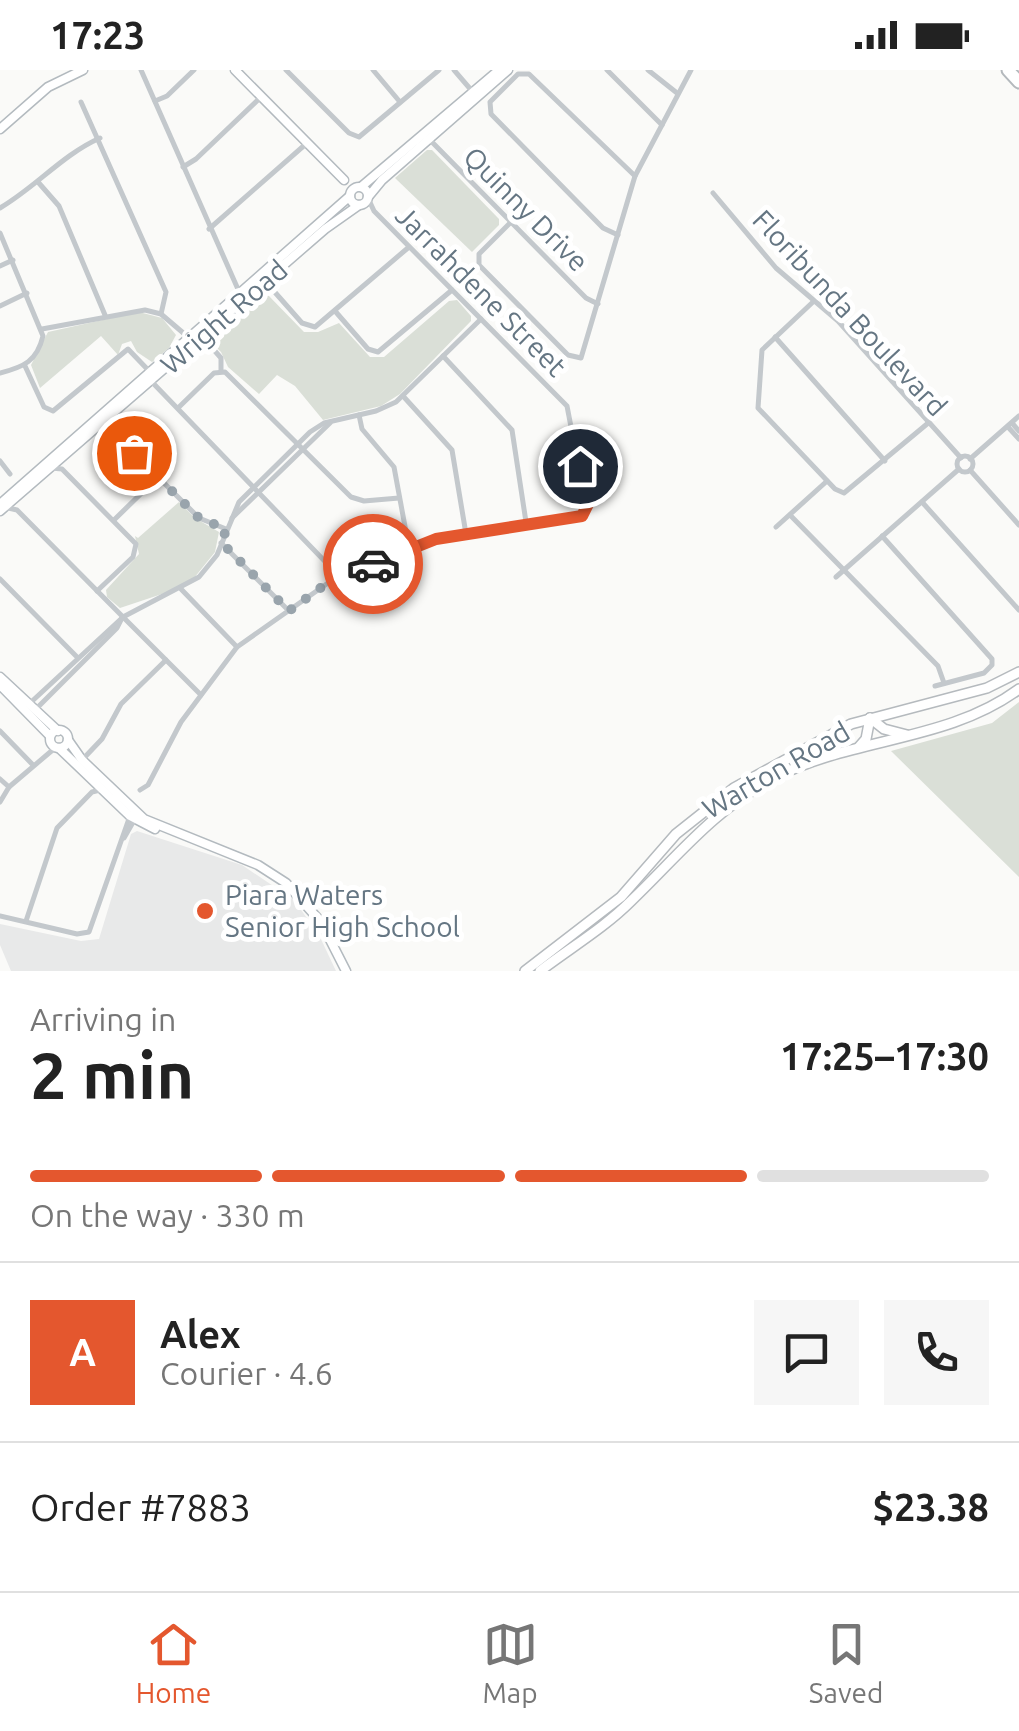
<!DOCTYPE html>
<html lang="en">
<head>
<meta charset="utf-8">
<style>
	body { margin:0; font-family:Ubuntu,sans-serif; background:#f6f6f6; color:#222; height:100vh; display:flex; flex-direction:column; font-size:38px; white-space:nowrap }
	* { box-sizing:border-box; margin:0 }
	p { font-size:32px; color:#767676 }
	.icon { flex:none; width:55px; height:55px; fill:none; stroke:currentColor; stroke-width:2; stroke-linecap:round; stroke-linejoin:round }
	.map { position:relative; height:901px; overflow:hidden }
	.details { display:flex; flex-direction:column; background:#fff; flex:1 }
	.details>* { flex:none }
	.pin { position:absolute; display:grid; place-items:center; width:85px; height:85px; color:#fff; margin:-42px; border:5px solid #fff; border-radius:50%; box-shadow:0 2px 10px #0007 }
	.courier { position:absolute; display:grid; place-items:center; width:100px; height:100px; margin:-50px; border:8px solid #e4572e; border-radius:50%; background:#fff; color:#222; box-shadow:0 2px 12px #0007 }
	.overview em { font-style:normal; font-weight:700 }
	.overview div { display:flex; flex-direction:column-reverse }
	.overview { display:flex; align-items:center; justify-content:space-between; height:170px; padding:0 30px }
	h1 { font-size:65px; font-weight:700; line-height:75px }
	.bar { display:grid; grid-template-columns:repeat(4,1fr); gap:15px 10px; align-content:center; height:120px; padding:0 30px }
	.bar i { height:12px; border-radius:8px; background:#e0e0e0 }
	.bar .on { background:#e4572e }
	.bar p { grid-column:span 4 }
	.line { display:flex; align-items:center; gap:25px; padding:0 30px; border-top:2px solid #e0e0e0 }
	.line div { flex:1 }
	.round { display:grid; place-items:center; flex:none; width:105px; height:105px; border-radius:0px; background:#f6f6f6 }
	.status { display:flex; justify-content:space-between; align-items:center; height:70px; padding:0 50px; background:#fff; direction:ltr }
	.status svg { height:28px; fill:currentColor }
	.dock { display:flex; justify-content:space-around; align-items:center; height:140px; border-top:2px solid #e0e0e0; background:#fff; font-size:28px; color:#767676 }
	.dock a { display:grid; justify-items:center; gap:5px }
	.dock .on { color:#e4572e }
	.map>svg:first-child { display:block }
	.built { fill:#e8e9e9 }
	.green { fill:#dadfd7 }
	.lines { fill:none; stroke-linecap:round; stroke-linejoin:round }
	.secondary-casing { stroke:#b3babf; stroke-width:11 }
	.primary-casing { stroke:#b5babe; stroke-width:12 }
	.highway-casing { stroke:#b4b9bd; stroke-width:15 }
	.street { stroke:#c3c8cc; stroke-width:5 }
	.secondary { stroke:#fff; stroke-width:8 }
	.primary { stroke:#fff; stroke-width:9 }
	.highway { stroke:#fff; stroke-width:11 }
	.done { stroke:#99a4ac; stroke-width:10; stroke-dasharray:0 18 }
	.route { stroke:#e4572e; stroke-width:12 }
	.poi-dot { fill:#e4572e; stroke:#fff; stroke-width:4 }
	.labels { text-anchor:middle; stroke-width:10; stroke-linejoin:round; paint-order:stroke }
	.street-label { font-size:28px; fill:#657683; stroke:#fff }
	.poi-label { font-size:28px; fill:#657683; stroke:#fff; text-anchor:start }
</style>
</head>
<body>
<div class="status"><b>17:23</b><svg viewBox="0 0 49 12"><path d="M0 12V9h3v3zM5 12V6h3v6zM10 12V3h3v9zM15 12V0h3v12zM26 1h20v11H26zM47 4h2v5h-2z"/></svg></div>
<div class="map">
<svg width="1019" height="901" viewBox="0 0 1019 901">
	<rect width="100%" height="100%" fill="#fafaf8"/>
	<path class="built" d="M137,761L242,795L294,830L319,865L336,901H11L0,875V854L81,871L99,869L131,764Z"/>
	<g class="green">
		<path d="M427,80H432L499,149V155L472,182L395,108Z"/>
		<path d="M258,225H268L304,262H318L339,253L370,287H384L449,231L457,230L471,246V251L400,324L381,336L323,350L295,316L277,305L259,324L228,297L221,282L208,269Z"/>
		<path d="M139,242L162,248L176,265L169,278L152,292L137,282L131,271L122,274L118,285L101,266L40,318L31,295L48,262Z"/>
		<path d="M179,432L195,448L219,462L215,482L194,508L171,521L120,538L107,527L106,520L139,484L135,466L138,468Z"/>
		<path d="M1019,632V807L891,681L992,653Z"/>
	</g>
	<g class="lines">
		<defs>
			<g id="secondary">
				<path d="M235,0L344,110"/>
				<path d="M0,59L48,17L83,0"/>
				<circle cx="359" cy="126" r="9"/>
				<path d="M361,117L499,0"/>
				<path d="M368,127L382,110L508,0"/>
				<path d="M0,434L350,126"/>
				<path d="M0,441L325,159L359,135"/>
				<path d="M0,607L58,661"/>
				<path d="M0,615L50,666"/>
				<circle cx="59" cy="669" r="9"/>
				<path d="M68,670L82,690L144,749L258,795L286,813L321,852L346,901"/>
				<path d="M59,678L130,746L155,759"/>
			</g>
			<g id="primary">
				<path d="M870,648L884,659L907,665"/>
				<path d="M859,677L866,669L870,648"/>
				<path d="M525,901L621,827L676,764L734,718L851,654L987,618L1019,602"/>
				<path d="M540,901C570,878 604,858 631,831C680,784 713,740 776,707C854,667 947,672 1019,619"/>
			</g>
			<path id="highway" d="M1008,0L1019,12"/>
		</defs>
		<use href="#secondary" class="secondary-casing"/>
		<use href="#primary" class="primary-casing"/>
		<use href="#highway" class="highway-casing"/>
		<g class="street">
			<path d="M141,0L241,226"/>
			<path d="M286,0L349,63L359,67L439,0"/>
			<path d="M373,0L400,32"/>
			<path d="M454,0L472,21"/>
			<path d="M607,0L662,55"/>
			<path d="M648,0L677,23"/>
			<path d="M155,31L167,26L194,0"/>
			<path d="M81,32L166,222L161,244"/>
			<path d="M429,69L586,228L598,234"/>
			<path d="M183,97L196,89L261,27"/>
			<path d="M38,112L59,136L105,245"/>
			<path d="M713,123L776,198L838,251L961,388"/>
			<path d="M0,138C36,117 62,85 100,68"/>
			<path d="M511,152L479,184V195L568,285L581,288L635,106L691,0"/>
			<path d="M209,159L307,73"/>
			<path d="M0,163L43,266C37,291 24,297 0,303"/>
			<path d="M618,165L603,158L491,44L490,32L518,4H529L635,106"/>
			<path d="M0,196L13,190"/>
			<path d="M265,211L302,253L315,257L409,177"/>
			<path d="M814,231L762,280L758,338L835,419L844,423L927,354"/>
			<path d="M0,236L27,223"/>
			<path d="M335,241L368,279L378,282L452,220"/>
			<path d="M42,259L145,240L161,244L188,267"/>
			<path d="M775,267L885,391"/>
			<path d="M207,272L221,288V301"/>
			<path d="M443,286L512,360L526,452"/>
			<path d="M25,296L44,337L53,341L128,279L151,303"/>
			<path d="M151,311L339,506"/>
			<path d="M403,326L452,380L466,464"/>
			<path d="M178,338L214,303L225,302L351,427L364,431L399,428"/>
			<path d="M359,345L362,359L394,397L409,478"/>
			<path d="M102,351L199,448L226,459"/>
			<path d="M1012,353L1019,361"/>
			<path d="M1008,357L1019,369"/>
			<circle cx="965" cy="394" r="8"/>
			<path d="M970,389L1019,346"/>
			<path d="M0,391L10,404"/>
			<path d="M51,398L62,399L136,474L133,487L97,521"/>
			<path d="M970,400L1019,455"/>
			<path d="M922,432L1019,540"/>
			<path d="M4,437L17,440L123,547L199,507L217,485L239,432L310,362L324,353L376,341L396,332L481,249"/>
			<path d="M790,445L938,596L944,613"/>
			<path d="M232,448L330,353"/>
			<path d="M114,450L158,407"/>
			<path d="M776,457L827,411"/>
			<path d="M882,466L992,589V595L984,603L935,616"/>
			<path d="M221,473L289,541"/>
			<path d="M836,507L959,399"/>
			<path d="M0,509L77,587"/>
			<path d="M181,519L237,577"/>
			<path d="M124,548L201,625"/>
			<path d="M29,634L122,548"/>
			<path d="M35,640L117,558L122,548"/>
			<path d="M0,661L33,695"/>
			<path d="M82,690L102,669L121,634L166,590"/>
			<path d="M0,709L9,717"/>
			<path d="M140,720L148,715L181,652L237,577L335,508L436,469L576,448L587,440L567,336L374,141L368,128"/>
			<path d="M0,732L9,717L55,678"/>
			<path d="M124,768L136,747"/>
			<path d="M0,846L77,864L89,862L131,743"/>
			<path d="M26,851L57,758L92,722L100,720"/>
		</g>
		<use href="#secondary" class="secondary"/>
		<use href="#primary" class="primary"/>
		<use href="#highway" class="highway"/>
	</g>
	<g class="lines">
		<path class="done" d="M134,383L199,448L226,459L222,473L289,541L334,508L373,494"/>
		<path class="route" d="M373,494L436,469L582,446L588,434L580,396"/>
	</g>
	<circle class="poi-dot" cx="205" cy="841" r="10"/>
	<g class="labels">
		<g class="street-label">
			<text transform="translate(526 139) rotate(45)" y="10">Quinny Drive</text>
			<text transform="translate(481 221) rotate(45)" y="10">Jarrahdene Street</text>
			<text transform="translate(850 243) rotate(47)" y="10">Floribunda Boulevard</text>
			<text transform="translate(224 247) rotate(-41)" y="10">Wright Road</text>
			<text transform="translate(776 700) rotate(-30)" y="10">Warton Road</text>
		</g>
		<g class="poi-label">
			<text x="225" y="835">Piara Waters<tspan x="225" dy="32">Senior High School</tspan></text>
		</g>
	</g>
</svg>
<div class="pin" style="left:134px;top:383px;background:#ea580c"><svg class="icon" aria-label="bag" viewBox="0 0 24 24"><path d="M5 8h14l-1 12H6zM9 8a3 3 0 0 1 6 0"/></svg></div>
<div class="pin" style="left:580px;top:396px;background:#1f2937"><svg class="icon" aria-label="home" viewBox="0 0 24 24"><path d="M3 11l9-7 9 7M6 9v11h12V9"/></svg></div>
<div class="courier" style="left:373px;top:494px"><svg class="icon" aria-label="car" viewBox="0 0 24 24"><path d="M5 17H2v-5l4-1 3-4h7l3 4 3 1v5h-3M9 17h6M6 11h13"/><circle cx="7" cy="17" r="2"/><circle cx="17" cy="17" r="2"/></svg></div>
</div>
<section class="details">
<div class="overview"><div><h1>2 min</h1><p>Arriving in</p></div><em>17:25–17:30</em></div>
<div class="bar"><i class="on"></i><i class="on"></i><i class="on"></i><i></i><p>On the way · 330 m</p></div>
<div class="line" style="height:180px"><b class="round" style="background:#e4572e;color:#fff">A</b><div><b>Alex</b><p>Courier · 4.6</p></div><a class="round"><svg class="icon" aria-label="chat" viewBox="0 0 24 24"><path d="M4 5h16v11H9l-5 4z"/></svg></a><a class="round"><svg class="icon" aria-label="phone" viewBox="0 0 24 24"><path d="M5 4h4l2 5-3 2q2 4 5 5l2-3 5 2v4C11 20 4 13 5 4z"/></svg></a></div>
<div class="line" style="height:130px"><div>Order #7883</div><b>$23.38</b></div>
</section>
<nav class="dock">
<a class="on"><svg class="icon" aria-label="home" viewBox="0 0 24 24"><path d="M3 11l9-7 9 7M6 9v11h12V9"/></svg>Home</a>
<a><svg class="icon" aria-label="map" viewBox="0 0 24 24"><path d="M3 6l6-2 6 2 6-2v14l-6 2-6-2-6 2zM9 4v14M15 6v14"/></svg>Map</a>
<a><svg class="icon" aria-label="saved" viewBox="0 0 24 24"><path d="M7 4h10v16l-5-4-5 4z"/></svg>Saved</a>
</nav>
</body>
</html>
